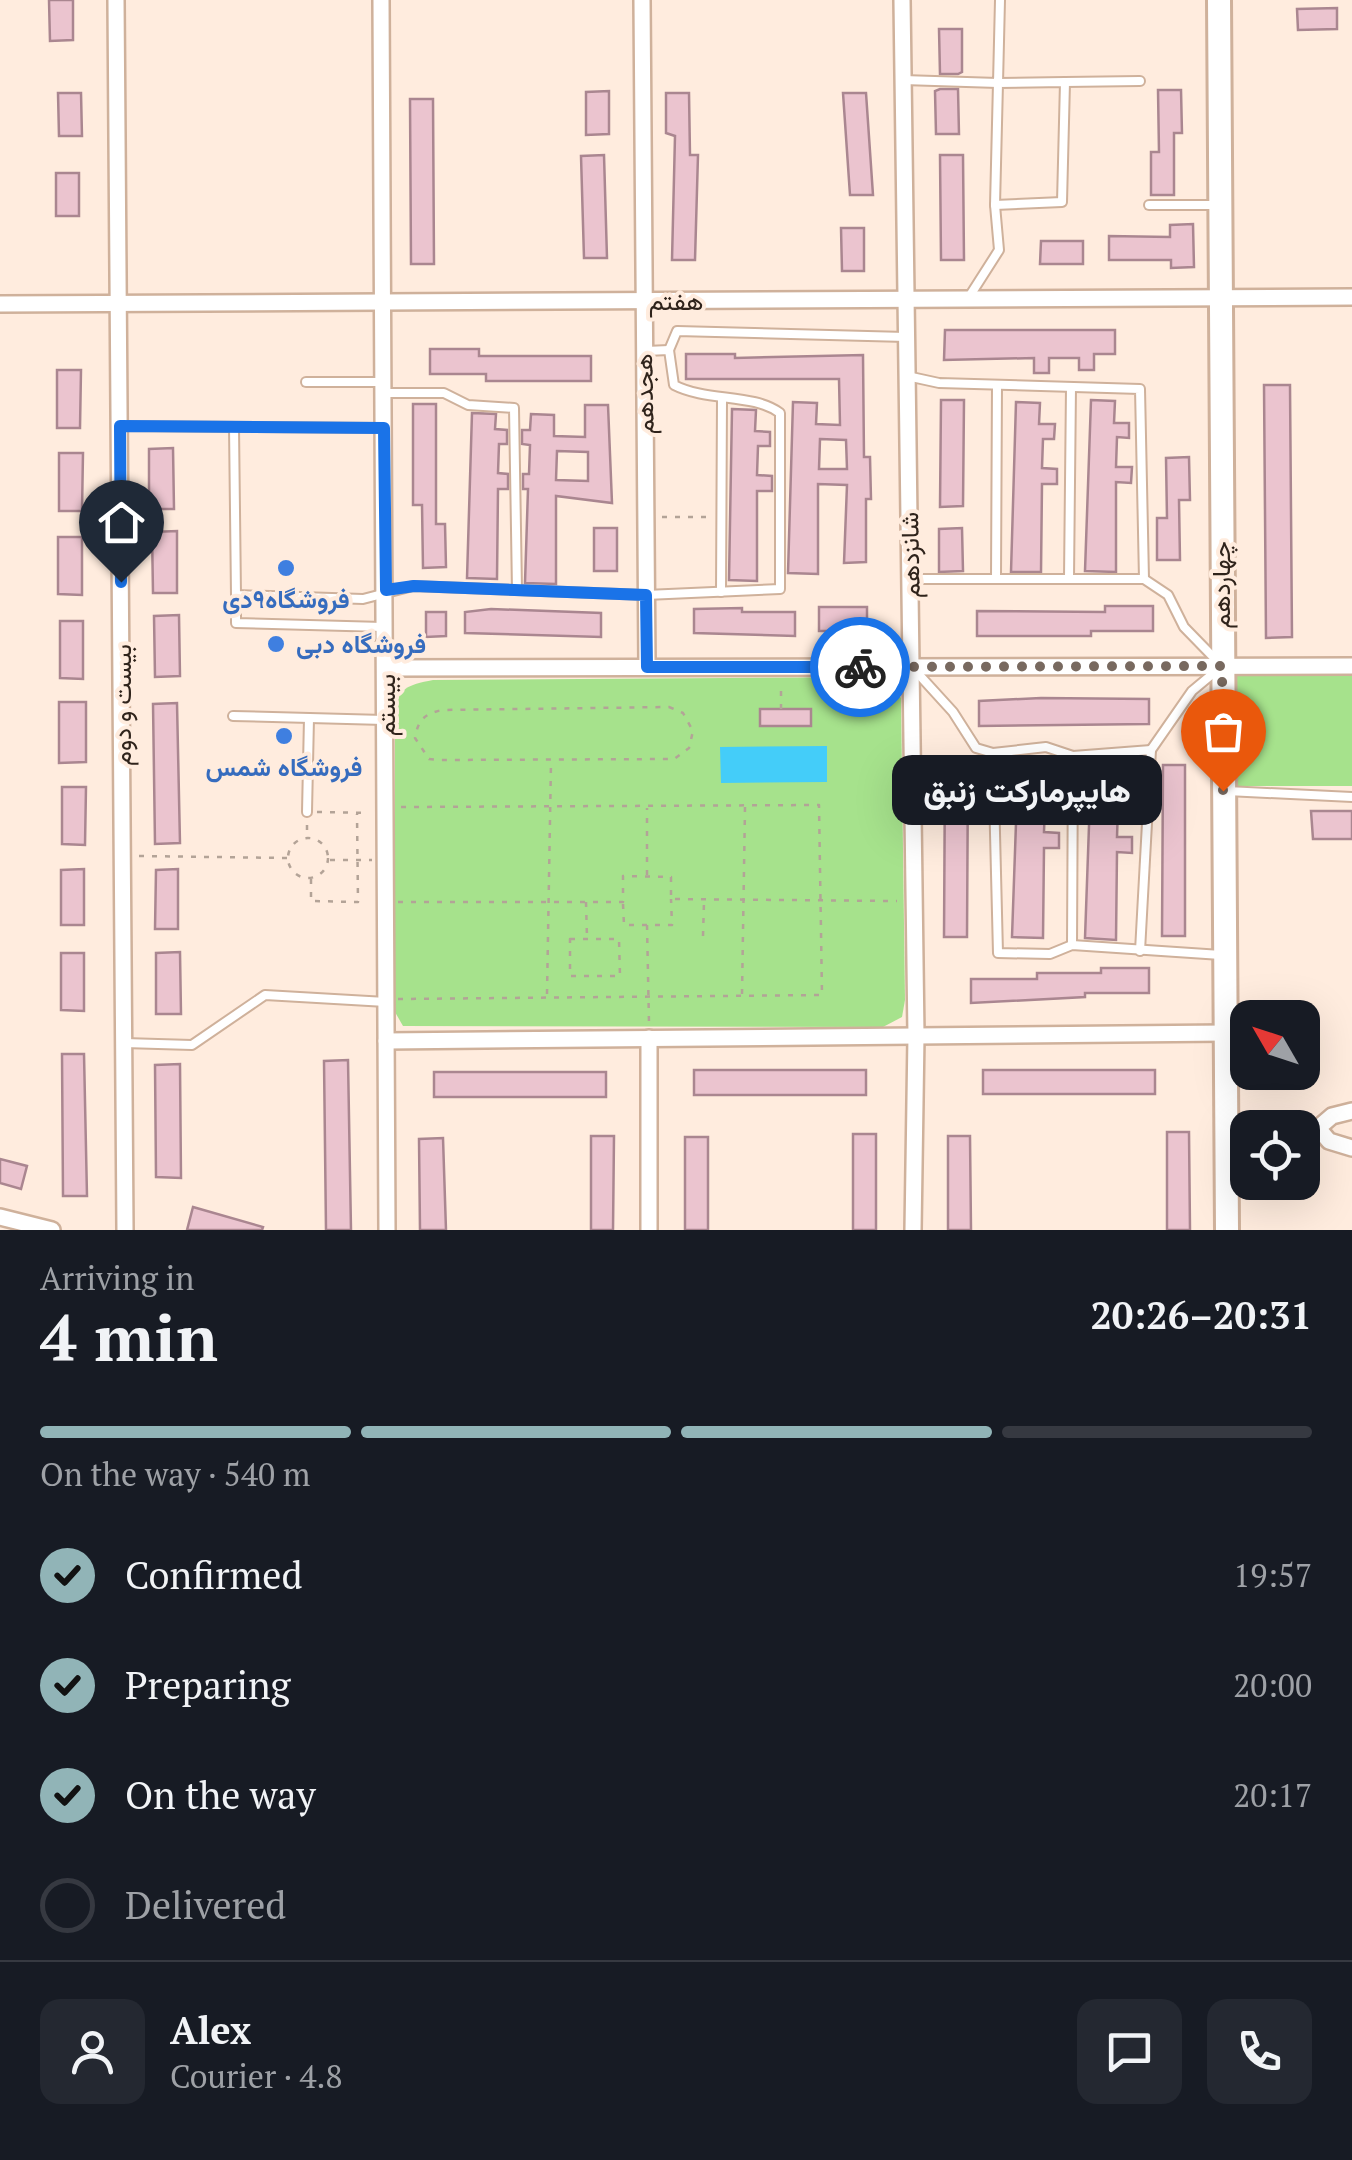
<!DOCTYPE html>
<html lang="en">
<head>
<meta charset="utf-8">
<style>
	body { margin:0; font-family:"PT Serif",Vazirmatn,serif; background:#242831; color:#f1f3f6; height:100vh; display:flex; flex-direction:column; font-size:38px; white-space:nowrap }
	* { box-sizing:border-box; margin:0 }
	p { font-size:32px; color:#9ea1a6 }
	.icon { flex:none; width:55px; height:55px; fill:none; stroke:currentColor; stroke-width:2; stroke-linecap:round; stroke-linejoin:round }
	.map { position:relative; height:1230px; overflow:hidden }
	.panel { display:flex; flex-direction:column; background:#171b24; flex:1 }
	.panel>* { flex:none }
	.needle { width:65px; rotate:309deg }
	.tools { position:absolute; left:1230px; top:1000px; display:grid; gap:20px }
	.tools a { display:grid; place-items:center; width:90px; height:90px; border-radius:20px; background:#171b24; box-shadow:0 10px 40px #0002; font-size:50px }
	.pin { position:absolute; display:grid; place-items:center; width:85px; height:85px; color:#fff; margin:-102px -42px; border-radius:50% 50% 50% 0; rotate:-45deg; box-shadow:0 0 10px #0007 }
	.pin .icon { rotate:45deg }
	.courier { position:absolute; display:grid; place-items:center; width:100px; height:100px; margin:-50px; border:8px solid #1a73e8; border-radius:50%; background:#fff; color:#222; box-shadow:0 2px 12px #0007 }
	.bubble { position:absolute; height:70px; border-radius:20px; background:#171b24; box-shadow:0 10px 40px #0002; font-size:32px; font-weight:800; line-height:70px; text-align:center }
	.overview em { font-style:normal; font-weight:800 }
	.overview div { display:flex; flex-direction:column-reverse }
	.overview { display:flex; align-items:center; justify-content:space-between; height:170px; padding:0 40px }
	h1 { font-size:65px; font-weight:800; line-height:75px }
	.bar { display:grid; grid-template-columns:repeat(4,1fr); gap:15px 10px; align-content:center; height:120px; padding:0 40px }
	.bar i { height:12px; border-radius:8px; background:#363941 }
	.bar .selected { background:#91b4b7 }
	.bar p { grid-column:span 4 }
	.line { display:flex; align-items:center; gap:25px; padding:0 40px; border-top:2px solid #363941 }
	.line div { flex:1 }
	.round { display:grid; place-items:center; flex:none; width:105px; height:105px; border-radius:20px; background:#242831 }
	ol { padding:0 40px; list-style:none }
	li { display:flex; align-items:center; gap:30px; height:110px }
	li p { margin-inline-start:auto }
	li .icon { padding:10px; border-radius:50%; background:#91b4b7; color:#111; stroke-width:4 }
	li:last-child { color:#9ea1a6 }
	li i { width:55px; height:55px; border:5px solid #363941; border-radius:50% }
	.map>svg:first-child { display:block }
	.green { fill:#a6e28c }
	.water { fill:#44cdf9 }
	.building { fill:#ebc4cf; stroke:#aa8690; stroke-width:2.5; fill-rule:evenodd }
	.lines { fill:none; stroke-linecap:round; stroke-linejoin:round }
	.lane-casing { stroke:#cfb19b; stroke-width:12 }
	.street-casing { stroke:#cfb19b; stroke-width:20 }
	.secondary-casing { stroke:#cfb19b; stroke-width:28 }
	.path { stroke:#b3a397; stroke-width:2.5; stroke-dasharray:5 8; stroke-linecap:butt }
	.lane { stroke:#fff; stroke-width:8 }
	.street { stroke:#fff; stroke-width:15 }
	.secondary { stroke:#fff; stroke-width:22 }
	.done { stroke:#78695f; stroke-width:10; stroke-dasharray:0 18 }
	.route { stroke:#1a73e8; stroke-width:12 }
	.shop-dot { fill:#3f7fe0; stroke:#ffecde; stroke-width:4 }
	.labels { text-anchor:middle; stroke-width:8; stroke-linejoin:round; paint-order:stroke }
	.street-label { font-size:25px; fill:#2f231b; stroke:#ffecde }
	.shop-label { font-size:25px; font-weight:bold; fill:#366cbe; stroke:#ffecde }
</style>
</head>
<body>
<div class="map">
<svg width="1352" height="1230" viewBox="0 0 1352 1230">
	<rect width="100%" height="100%" fill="#ffecde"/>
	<g class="green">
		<path d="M1234,676H1352V786H1233Z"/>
		<path d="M880,677L894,685L901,698L905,1000L902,1017L883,1027L403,1026L395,1012V715C397,688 407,685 433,680Z"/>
	</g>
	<path class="water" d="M827,746V782L721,783L720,747Z"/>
	<g class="building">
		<path d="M49,0H73V40L50,41Z"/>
		<path d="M1337,8V29L1298,30L1297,9Z"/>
		<path d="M939,29H962V72L958,74H940Z"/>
		<path d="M940,89H958L959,134H936L935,91Z"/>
		<path d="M1158,90H1181L1182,133H1174V195H1151V152H1159Z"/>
		<path d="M609,91V134L586,135V92Z"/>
		<path d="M58,93H81L82,136H59Z"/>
		<path d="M666,93H689L690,155H698L695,260H672L675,136L666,133Z"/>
		<path d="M843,93H866L873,195H850Z"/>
		<path d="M410,99H433L434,264H411Z"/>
		<path d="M604,155L607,258H584L581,156Z"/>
		<path d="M940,155H963L964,260H941Z"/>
		<rect x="56" y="173" width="23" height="43"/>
		<path d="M1193,224L1194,267L1171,268V260H1109V236L1170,237V225Z"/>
		<path d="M841,228H864V271H842Z"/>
		<path d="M1041,241H1083V264H1040Z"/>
		<path d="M945,330H1115V354H1094V370H1079V358H1049V373H1034V358L944,360Z"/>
		<path d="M430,349H479V356H591V381H486V374H430Z"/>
		<path d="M686,354H735V358L863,355L864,457H870L871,499H866V562L844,563L847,485L818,484V574L788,573L793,402L817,403L816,424L840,425L839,379H686ZM820,439L846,440L847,469H819Z"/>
		<path d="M57,370H81L80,428H57Z"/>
		<path d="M1264,385H1290L1292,637L1266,638Z"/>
		<path d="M941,400H964L963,506L940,507Z"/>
		<path d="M1091,400L1115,401L1114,423H1129V438L1117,437L1116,467H1132L1131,483L1116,482V572L1085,571Z"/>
		<path d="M1016,402L1040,403L1039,424H1055L1054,439H1043L1042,468L1057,469V484H1042L1041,572H1011Z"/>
		<path d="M413,404H436V524H445L446,567L423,568L422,505H413Z"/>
		<path d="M585,405H608L612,503L556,496V584L525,583L528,489H523V474H529L530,445L522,444V430H530L531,414L554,415V436L585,437ZM557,451L588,452V481L556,480Z"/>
		<path d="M732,409L756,410L755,431L770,432V446H758L757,475L772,476V491H757V581L729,580Z"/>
		<path d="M472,413L496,414L495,429L507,430V444H499L498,473L508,474V489H498L497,579L467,578Z"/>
		<path d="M173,448L174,509H149V449Z"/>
		<path d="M59,453H83L82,511H59Z"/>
		<path d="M1189,457L1190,500H1179L1180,560H1157V518H1167L1166,458Z"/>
		<rect x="594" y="528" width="23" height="43"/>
		<path d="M962,528L963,571L939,572V529Z"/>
		<path d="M177,531V593H153L152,532Z"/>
		<path d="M58,537H82V595L58,594Z"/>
		<path d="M1105,606H1153V631H1091V636H977V611L1105,612Z"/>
		<rect x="819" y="607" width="48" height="24"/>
		<path d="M742,608V612H795V636L694,633V609Z"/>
		<path d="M491,609L601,613V637L465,633V612Z"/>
		<path d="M426,612H446V636L426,637Z"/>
		<path d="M179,615L180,676L155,677L154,616Z"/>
		<path d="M60,621H83V679L60,678Z"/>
		<path d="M1041,698L1149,699V724L979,726V701Z"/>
		<path d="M59,702H86V762L59,763Z"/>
		<path d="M177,703L180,843L155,844L153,704Z"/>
		<rect x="760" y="709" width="51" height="17"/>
		<path d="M945,763H968L967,937H944Z"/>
		<path d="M1163,765H1185V936H1162Z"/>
		<path d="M1018,766L1042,767L1041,788L1057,789L1056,803H1045L1044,832L1059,833V848H1044L1043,938L1012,937Z"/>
		<path d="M1091,770L1115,771L1114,793H1130L1129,808L1118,807L1117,837H1132V853L1117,852L1116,940L1085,938Z"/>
		<path d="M62,787H86L85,845L62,844Z"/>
		<path d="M1311,811H1352V839H1313Z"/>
		<path d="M84,869V925H61V870Z"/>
		<path d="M178,869V929H155L156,870Z"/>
		<path d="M180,952L181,1014H156V953Z"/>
		<path d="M61,953H84V1011L61,1010Z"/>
		<path d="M1101,968H1149V993H1085V997L971,1003V979H1037V973H1101Z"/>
		<path d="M62,1054H84L87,1196H63Z"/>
		<path d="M348,1060L351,1230H326L324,1061Z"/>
		<path d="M180,1064L181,1178L156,1177L155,1065Z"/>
		<rect x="694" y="1070" width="172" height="25"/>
		<rect x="983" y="1070" width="172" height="24"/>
		<rect x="434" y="1072" width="172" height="25"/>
		<path d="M1167,1132H1189L1190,1230H1167Z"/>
		<rect x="853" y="1134" width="23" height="96"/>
		<path d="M591,1136H614L613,1230H591Z"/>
		<path d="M948,1136H970L971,1230H948Z"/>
		<rect x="685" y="1137" width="23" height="93"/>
		<path d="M443,1138L446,1230H420L419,1139Z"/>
		<path d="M0,1159L27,1166L21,1189L0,1183Z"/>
		<path d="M193,1207L263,1227L262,1230H187Z"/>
	</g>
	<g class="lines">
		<defs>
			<g id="lane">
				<path d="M903,80L998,83L1000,0"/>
				<path d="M1065,82L1062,202L995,205L998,83Z"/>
				<path d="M1065,82L1140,81"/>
				<path d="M1149,205H1219"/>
				<path d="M969,297L999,250L995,205"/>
				<path d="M669,350L677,331L906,337"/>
				<path d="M907,376L939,383L1140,389L1144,579"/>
				<path d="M306,382H381"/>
				<path d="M384,393H444L468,405L514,408L517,590"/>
				<path d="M120,426L384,428"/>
				<path d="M234,427L236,595L363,599L413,586L646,595L780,589V413C753,393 707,402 674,385L669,350L646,351"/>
				<path d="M996,578L997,385"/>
				<path d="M1069,578L1071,387"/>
				<path d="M910,579H1144L1168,595L1184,627L1222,666L1192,691L1151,750"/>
				<path d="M721,592L722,400"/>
				<path d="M236,595V623L383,627"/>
				<path d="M912,667L953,712L976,748L993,753L998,953L1050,954L1072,945L1221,955"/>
				<path d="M233,716L384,720"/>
				<path d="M993,753L1046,747L1073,756L1151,750L1140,951"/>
				<path d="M1227,791L1352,797"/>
				<path d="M307,812L309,718"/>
				<path d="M1072,945L1073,756"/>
				<path d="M124,1043L192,1045L265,995L386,1002"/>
			</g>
			<g id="street">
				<path d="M116,0L125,1230"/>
				<path d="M381,0L387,1230"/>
				<path d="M642,0L647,667"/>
				<path d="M902,0L916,1036L913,1230"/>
				<path d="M0,304L1352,297"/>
				<path d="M385,668L1352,666"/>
				<path d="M386,1041L1226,1033"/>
				<path d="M1352,1111L1332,1116L1318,1128L1329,1141L1352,1148"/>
				<path d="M1227,1127L1296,1128"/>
				<path d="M0,1217L52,1230"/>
				<path d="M649,1230V1038"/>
			</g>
			<path id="secondary" d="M1219,0L1227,1230"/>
		</defs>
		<use href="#lane" class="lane-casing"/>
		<use href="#street" class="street-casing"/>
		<use href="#secondary" class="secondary-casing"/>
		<g class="path">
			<path d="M662,517H709"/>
			<path d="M669,707L683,713L693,731L689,748L674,759L440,760L429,759L415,738C418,720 424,714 442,710Z"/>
			<path d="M781,709V684"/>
			<path d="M317,812L369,813"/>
			<path d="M307,825V838"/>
			<circle cx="308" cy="858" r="20"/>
			<path d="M139,856L287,858"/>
			<path d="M330,860H372"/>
			<path d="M647,875V808"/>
			<path d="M311,879V901L358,902L357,814"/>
			<path d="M398,902H623V876L671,877V899L897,901"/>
			<path d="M586,902L587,938"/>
			<path d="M623,904L624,925H672L671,899"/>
			<path d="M647,925L649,1023"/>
			<path d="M703,936L704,902"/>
			<path d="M570,939H619L620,976H570Z"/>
			<path d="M547,994L551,762"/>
			<path d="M742,994L745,807"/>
			<path d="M398,999L822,995L819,805L401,807"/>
		</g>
		<use href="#lane" class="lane"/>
		<use href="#street" class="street"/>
		<use href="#secondary" class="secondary"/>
	</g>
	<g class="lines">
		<path class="done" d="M860,667L1222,666L1223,791"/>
		<path class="route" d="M121,582L120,426L384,428L386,590L414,586L646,595L647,667H860"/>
	</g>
	<g class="shop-dot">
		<circle cx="286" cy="568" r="10"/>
		<circle cx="276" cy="644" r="10"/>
		<circle cx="284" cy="736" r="10"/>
	</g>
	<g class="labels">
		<g class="street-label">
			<text x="676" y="310">هفتم</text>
			<text transform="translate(644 394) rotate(-91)" y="9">هجدهم</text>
			<text transform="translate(910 555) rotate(-91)" y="9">شانزدهم</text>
			<text transform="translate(1221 585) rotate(-90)" y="9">چهاردهم</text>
			<text transform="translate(122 705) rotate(-90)" y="9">بیست و دوم</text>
			<text transform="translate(386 705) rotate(-90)" y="9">بیستم</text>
		</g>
		<g class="shop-label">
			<text x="286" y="608">فروشگاه۹دی</text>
			<text x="296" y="653" text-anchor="start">فروشگاه دبی</text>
			<text x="284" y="776">فروشگاه شمس</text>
		</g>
	</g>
</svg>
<div class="tools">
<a><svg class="needle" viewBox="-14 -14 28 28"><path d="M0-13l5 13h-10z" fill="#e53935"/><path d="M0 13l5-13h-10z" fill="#9ea1a6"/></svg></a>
<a><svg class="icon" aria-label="locate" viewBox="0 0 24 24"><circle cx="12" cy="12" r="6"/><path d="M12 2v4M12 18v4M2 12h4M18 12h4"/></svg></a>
</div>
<div class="pin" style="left:1223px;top:791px;background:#ea580c"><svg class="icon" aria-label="bag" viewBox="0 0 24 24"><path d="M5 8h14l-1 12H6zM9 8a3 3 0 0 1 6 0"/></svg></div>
<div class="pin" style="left:121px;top:582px;background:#1f2937"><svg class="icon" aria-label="home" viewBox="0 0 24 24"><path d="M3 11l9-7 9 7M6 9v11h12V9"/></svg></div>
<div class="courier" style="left:860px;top:667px"><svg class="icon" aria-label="bike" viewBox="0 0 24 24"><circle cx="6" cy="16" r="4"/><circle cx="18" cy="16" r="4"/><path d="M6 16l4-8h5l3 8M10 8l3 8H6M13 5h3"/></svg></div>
<div class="bubble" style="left:892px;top:755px;width:270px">هایپرمارکت زنبق</div>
</div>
<section class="panel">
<div class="overview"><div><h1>4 min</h1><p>Arriving in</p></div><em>20:26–20:31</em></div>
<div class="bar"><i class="selected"></i><i class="selected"></i><i class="selected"></i><i></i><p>On the way · 540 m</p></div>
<ol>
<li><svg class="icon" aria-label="check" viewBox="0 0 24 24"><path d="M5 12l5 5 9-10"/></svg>Confirmed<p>19:57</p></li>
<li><svg class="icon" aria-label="check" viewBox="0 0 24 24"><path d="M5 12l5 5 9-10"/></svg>Preparing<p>20:00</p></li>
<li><svg class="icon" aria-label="check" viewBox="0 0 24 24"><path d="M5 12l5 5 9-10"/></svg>On the way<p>20:17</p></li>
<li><i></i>Delivered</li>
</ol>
<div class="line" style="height:180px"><a class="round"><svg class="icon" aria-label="person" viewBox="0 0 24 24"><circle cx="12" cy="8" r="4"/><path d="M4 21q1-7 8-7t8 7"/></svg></a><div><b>Alex</b><p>Courier · 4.8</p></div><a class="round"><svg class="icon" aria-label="chat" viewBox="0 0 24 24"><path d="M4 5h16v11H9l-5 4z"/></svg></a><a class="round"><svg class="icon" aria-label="phone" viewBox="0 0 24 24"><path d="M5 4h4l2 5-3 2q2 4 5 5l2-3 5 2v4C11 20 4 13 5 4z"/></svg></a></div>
</section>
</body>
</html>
